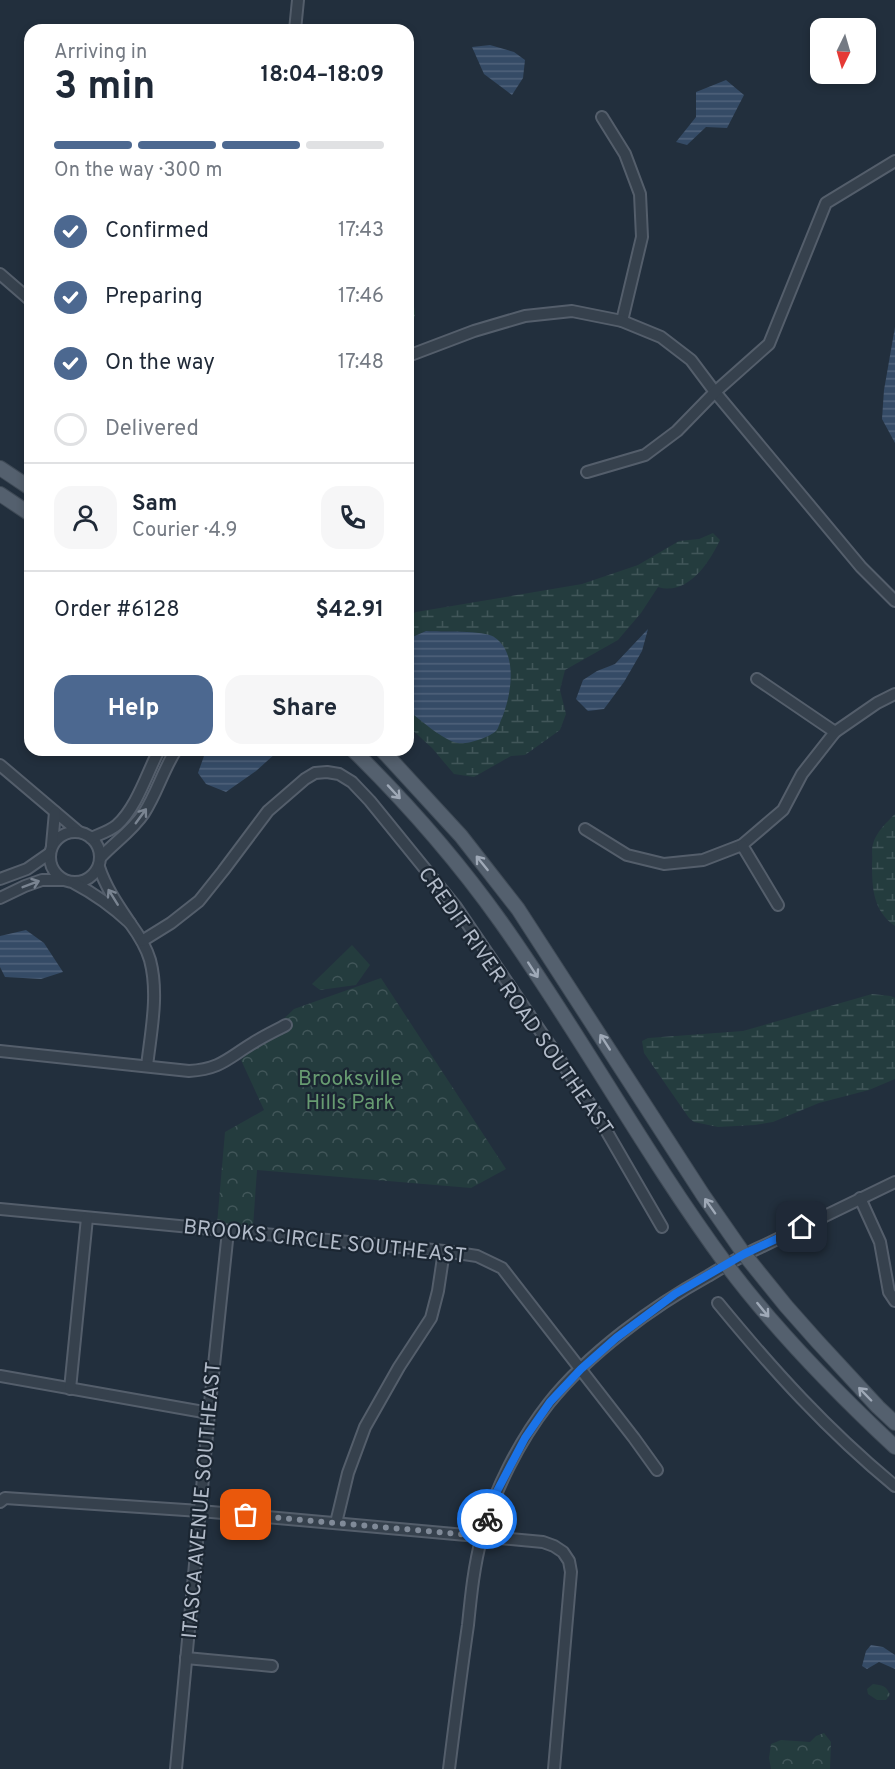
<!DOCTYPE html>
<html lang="en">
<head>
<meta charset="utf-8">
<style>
	body { margin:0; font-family:Overpass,sans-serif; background:#f6f6f7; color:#1f2937; height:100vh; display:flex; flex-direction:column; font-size:22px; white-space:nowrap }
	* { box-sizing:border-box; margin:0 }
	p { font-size:20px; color:#747a83 }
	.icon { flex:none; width:33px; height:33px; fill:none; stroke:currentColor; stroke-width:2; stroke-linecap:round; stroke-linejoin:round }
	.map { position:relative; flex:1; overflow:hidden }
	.details { position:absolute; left:24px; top:24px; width:390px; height:732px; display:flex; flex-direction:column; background:#fff; border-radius:18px; box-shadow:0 3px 9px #0003 }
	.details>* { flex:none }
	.needle { width:39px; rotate:185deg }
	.buttons { position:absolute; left:810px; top:18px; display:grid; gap:12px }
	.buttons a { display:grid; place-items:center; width:66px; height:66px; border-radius:12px; background:#fff; box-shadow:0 3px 9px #0003; font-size:30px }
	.pin { position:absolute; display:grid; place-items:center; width:51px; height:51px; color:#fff; margin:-26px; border-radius:12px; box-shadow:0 3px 9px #0006 }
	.courier { position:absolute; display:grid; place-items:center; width:60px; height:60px; margin:-30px; border:4px solid #1a73e8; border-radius:50%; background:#fff; color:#222; box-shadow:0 2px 8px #0007 }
	.overview em { font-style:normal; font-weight:700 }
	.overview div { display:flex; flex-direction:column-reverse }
	.overview { display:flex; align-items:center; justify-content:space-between; height:102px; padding:0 30px }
	h1 { font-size:39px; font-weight:700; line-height:45px }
	.bar { display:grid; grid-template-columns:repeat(4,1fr); gap:9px 6px; align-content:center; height:72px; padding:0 30px }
	.bar i { height:8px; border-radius:4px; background:#e0e1e3 }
	.bar .on { background:#4c6890 }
	.bar p { grid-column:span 4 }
	.line { display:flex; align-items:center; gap:15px; padding:0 30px; border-top:2px solid #e0e1e3 }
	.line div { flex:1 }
	.round { display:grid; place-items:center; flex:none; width:63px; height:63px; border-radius:18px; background:#f6f6f7 }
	ol { padding:0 30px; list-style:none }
	li { display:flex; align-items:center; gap:18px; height:66px }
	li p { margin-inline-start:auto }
	li .icon { padding:6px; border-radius:50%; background:#4c6890; color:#fff; stroke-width:4 }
	li:last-child { color:#747a83 }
	li i { width:33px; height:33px; border:3px solid #e0e1e3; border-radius:50% }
	.action { display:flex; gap:12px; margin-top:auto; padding:12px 30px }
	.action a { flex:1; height:69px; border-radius:18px; background:#4c6890; color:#fff; font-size:24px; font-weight:700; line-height:69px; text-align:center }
	.action a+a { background:#f6f6f7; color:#1f2937 }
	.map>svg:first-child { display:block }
	.forest { fill:url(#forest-crowns) }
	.wetland { fill:url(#wetland-marsh) }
	.water { fill:url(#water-rules) }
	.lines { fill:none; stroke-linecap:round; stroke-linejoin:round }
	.minor-casing { stroke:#545e6b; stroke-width:14 }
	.major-casing { stroke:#3f4a56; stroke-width:16 }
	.minor { stroke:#36414d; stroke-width:10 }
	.major { stroke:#54606e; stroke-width:14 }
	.oneway { stroke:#9fa9b7 }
	.oneway2 { stroke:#7a8491 }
	.done { stroke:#808a98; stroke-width:6; stroke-dasharray:0 10.8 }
	.route { stroke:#1a73e8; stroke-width:8 }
	.labels { text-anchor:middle; stroke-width:4.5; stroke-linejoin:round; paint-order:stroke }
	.street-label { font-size:21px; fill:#b2bbc9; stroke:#1b2632 }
	.park-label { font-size:21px; fill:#679b71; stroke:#1b2632 }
</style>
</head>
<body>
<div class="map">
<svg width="895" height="1769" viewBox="0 0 895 1769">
	<defs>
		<pattern id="forest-crowns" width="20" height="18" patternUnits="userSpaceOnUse" patternTransform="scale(1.5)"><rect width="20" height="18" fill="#243c3e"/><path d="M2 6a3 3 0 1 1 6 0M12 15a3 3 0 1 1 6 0" fill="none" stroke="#415659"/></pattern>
		<pattern id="wetland-marsh" width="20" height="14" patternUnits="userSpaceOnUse" patternTransform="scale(1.5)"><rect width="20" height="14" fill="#243c3e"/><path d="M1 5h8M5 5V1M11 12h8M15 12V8" fill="none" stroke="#415659"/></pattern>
		<pattern id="water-rules" width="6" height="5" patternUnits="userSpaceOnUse" patternTransform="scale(1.5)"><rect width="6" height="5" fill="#354b66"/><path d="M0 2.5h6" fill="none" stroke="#50637b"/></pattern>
	</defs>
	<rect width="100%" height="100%" fill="#222f3d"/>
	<g class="forest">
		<path d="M408,299C415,305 418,314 412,323L408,324Z"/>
		<path d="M352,945L370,965L356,985L320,990L312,984Z"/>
		<path d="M381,978L506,1169L471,1188L257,1170L253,1227L217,1224L225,1132L264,1110L241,1060L294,1009Z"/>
		<path d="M873,1684C882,1685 887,1686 890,1695L886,1700H877L868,1694L867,1689Z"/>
		<path d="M824,1733L831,1742L830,1769H771L769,1758L771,1744L781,1740L810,1742L816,1736Z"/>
	</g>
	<g class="wetland">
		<path d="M713,533L720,540C709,563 688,596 658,587L641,613L618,640L565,670L560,690L566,714L560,730L525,755L511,756L474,777L454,774L432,748L408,726V710L432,729L469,632L426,631L408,639V617L416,612L582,584L638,565L679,541L699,539Z"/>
		<path d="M895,814V926C873,911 872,888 872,863C873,857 871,850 873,844C876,832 887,822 895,814Z"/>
		<path d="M872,994L891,996L895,998V1079L869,1090L819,1103L773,1122L755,1125L718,1127L694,1122L689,1118L644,1053L642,1041L648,1038L743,1031Z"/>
	</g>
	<g class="water">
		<path d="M490,45L514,52L525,60L523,78L512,95L484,74L472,47Z"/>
		<path d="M726,80L744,95L727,128L706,127L687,145L676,142L696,117V92Z"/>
		<path d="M895,327V443L882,419L884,390Z"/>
		<path d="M648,629L642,651L624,682L604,709L588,711L576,699L583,680L597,671L615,664Z"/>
		<path d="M426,631C441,632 484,630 494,637C519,653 511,696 502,718C500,721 499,728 496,731C490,737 467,745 458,743C444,741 419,719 408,710V639Z"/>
		<path d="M209,750H276V753L256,771L226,792L206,784L198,773L204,756Z"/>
		<path d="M26,930L44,943L63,972L41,979L5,977L0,967V936Z"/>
		<path d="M871,1645L883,1647L895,1655V1669L879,1662L867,1669L862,1666L866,1651Z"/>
	</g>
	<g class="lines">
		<defs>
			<g id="minor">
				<path d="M295,30L298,0"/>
				<path d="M602,117L625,154L640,194L642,237L622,321"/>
				<path d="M0,274L30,300"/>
				<path d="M408,356L474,331L525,316L572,311L622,321L661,337L691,360L715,392L861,567L895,601"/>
				<path d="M587,472L645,455L677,431L715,392L769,344L826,203L895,161"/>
				<path d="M757,679L835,732"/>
				<path d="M0,765L79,832"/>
				<path d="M585,829L627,855L664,864L703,860L742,845L783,810L802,774L835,732L877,703L895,694"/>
				<circle cx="75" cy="857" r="25"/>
				<path d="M91,838C100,834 110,831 117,825C137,807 147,773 159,750"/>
				<path d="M52,845L55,812"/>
				<path d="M742,845L778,905"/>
				<path d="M101,857C115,842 132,831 144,813C157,793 163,770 176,750"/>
				<path d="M0,879L27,869L50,853"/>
				<path d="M74,883C95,894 113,907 130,923C118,905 106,888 99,867"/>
				<path d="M0,898L25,886L42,880H63"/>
				<path d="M130,923C138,934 146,946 150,960C159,994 151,1031 147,1066"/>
				<path d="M142,941L171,923L199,901L223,871L268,811L305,779L315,773L327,772L339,774L352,782L370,801L456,907L596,1113L662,1227"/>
				<path d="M0,1051L189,1071C221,1069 228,1058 253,1043C264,1036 275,1031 286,1025"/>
				<path d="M860,1198L880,1242L889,1292L895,1301"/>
				<path d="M0,1209L444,1251L477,1256L502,1268L634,1438L657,1470"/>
				<path d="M718,1303C773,1370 827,1430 895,1486"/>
				<path d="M0,1376L209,1413"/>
				<path d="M70,1389L87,1218"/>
				<path d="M0,1502L5,1498L200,1511L543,1542L554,1546L563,1552L569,1561L571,1572L554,1769"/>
				<path d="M336,1523L348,1473L365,1427L399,1367L431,1318L438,1291L444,1251"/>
				<path d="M186,1658L272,1666"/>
				<path d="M176,1769L209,1413L228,1231"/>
				<path d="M449,1769C455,1721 461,1673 468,1625C471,1595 474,1565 482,1536C494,1490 520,1440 549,1403C589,1353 652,1307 708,1276C726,1265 744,1254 763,1246L895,1182"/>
			</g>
			<g id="major">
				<path d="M0,468L30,488"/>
				<path d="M0,494L30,514"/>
				<path d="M353,750C407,803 457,860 501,922C580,1033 645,1154 726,1264C776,1331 834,1390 895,1447"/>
				<path d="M382,750L461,836L518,909L703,1195L744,1254L786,1306L817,1341L878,1407L895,1423"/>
			</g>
		</defs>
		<use href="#minor" class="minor-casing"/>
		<use href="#major" class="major-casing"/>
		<use href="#minor" class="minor"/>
		<use href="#major" class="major"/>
	</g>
	<defs><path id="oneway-shaft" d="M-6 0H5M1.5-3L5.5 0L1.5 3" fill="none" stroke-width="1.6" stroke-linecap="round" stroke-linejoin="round" transform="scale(1.5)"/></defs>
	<g class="oneway">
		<use href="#oneway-shaft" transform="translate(394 792) rotate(47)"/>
		<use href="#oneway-shaft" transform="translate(482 863) rotate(-129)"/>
		<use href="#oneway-shaft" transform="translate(533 970) rotate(57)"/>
		<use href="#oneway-shaft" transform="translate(605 1042) rotate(-123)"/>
		<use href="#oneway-shaft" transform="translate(710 1206) rotate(-125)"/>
		<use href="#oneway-shaft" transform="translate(763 1310) rotate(51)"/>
		<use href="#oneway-shaft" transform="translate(865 1394) rotate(-134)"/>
	</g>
	<g class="oneway2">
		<use href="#oneway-shaft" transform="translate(141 816) rotate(-54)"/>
		<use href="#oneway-shaft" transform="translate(31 884) rotate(-21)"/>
		<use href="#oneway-shaft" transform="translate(113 897) rotate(-122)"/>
	</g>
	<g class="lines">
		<path class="done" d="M246,1515L482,1536L487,1519"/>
		<path class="route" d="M487,1519L496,1493L525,1438L550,1402L581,1369L616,1338L675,1294L744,1254L802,1227"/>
	</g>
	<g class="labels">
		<g class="street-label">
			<text transform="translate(516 1001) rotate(55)" y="7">CREDIT RIVER ROAD SOUTHEAST</text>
			<text transform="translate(325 1241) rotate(6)" y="7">BROOKS CIRCLE SOUTHEAST</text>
			<text transform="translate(201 1500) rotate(-85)" y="7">ITASCA AVENUE SOUTHEAST</text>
		</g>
		<g class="park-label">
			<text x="350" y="1085">Brooksville<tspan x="350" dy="24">Hills Park</tspan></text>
		</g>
	</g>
</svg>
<div class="buttons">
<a><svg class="needle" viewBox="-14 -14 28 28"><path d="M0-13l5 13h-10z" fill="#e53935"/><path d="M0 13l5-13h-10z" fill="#747a83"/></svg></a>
</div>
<div class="pin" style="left:246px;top:1515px;background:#ea580c"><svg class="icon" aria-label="bag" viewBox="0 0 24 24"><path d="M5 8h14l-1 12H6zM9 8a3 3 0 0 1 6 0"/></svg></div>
<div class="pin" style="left:802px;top:1227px;background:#1f2937"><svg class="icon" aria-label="home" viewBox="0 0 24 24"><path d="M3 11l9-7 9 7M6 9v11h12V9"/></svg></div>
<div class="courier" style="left:487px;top:1519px"><svg class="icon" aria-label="bike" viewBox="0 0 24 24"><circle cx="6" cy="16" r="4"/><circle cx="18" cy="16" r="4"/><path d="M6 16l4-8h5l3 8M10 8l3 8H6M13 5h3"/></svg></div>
<section class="details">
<div class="overview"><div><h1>3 min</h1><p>Arriving in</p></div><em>18:04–18:09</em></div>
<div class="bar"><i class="on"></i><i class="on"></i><i class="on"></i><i></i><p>On the way · 300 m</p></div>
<ol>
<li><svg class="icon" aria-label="check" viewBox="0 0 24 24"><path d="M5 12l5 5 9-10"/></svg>Confirmed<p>17:43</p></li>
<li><svg class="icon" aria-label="check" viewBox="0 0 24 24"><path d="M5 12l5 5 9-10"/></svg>Preparing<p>17:46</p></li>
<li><svg class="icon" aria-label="check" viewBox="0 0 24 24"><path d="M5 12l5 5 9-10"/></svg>On the way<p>17:48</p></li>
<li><i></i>Delivered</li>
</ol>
<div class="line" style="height:108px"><a class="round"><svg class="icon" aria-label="person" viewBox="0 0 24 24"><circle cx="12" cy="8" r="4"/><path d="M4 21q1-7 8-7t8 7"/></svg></a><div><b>Sam</b><p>Courier · 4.9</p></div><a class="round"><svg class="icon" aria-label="phone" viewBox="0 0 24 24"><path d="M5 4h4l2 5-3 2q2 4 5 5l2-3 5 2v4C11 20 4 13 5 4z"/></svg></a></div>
<div class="line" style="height:78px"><div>Order #6128</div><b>$42.91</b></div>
<div class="action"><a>Help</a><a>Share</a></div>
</section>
</div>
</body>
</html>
